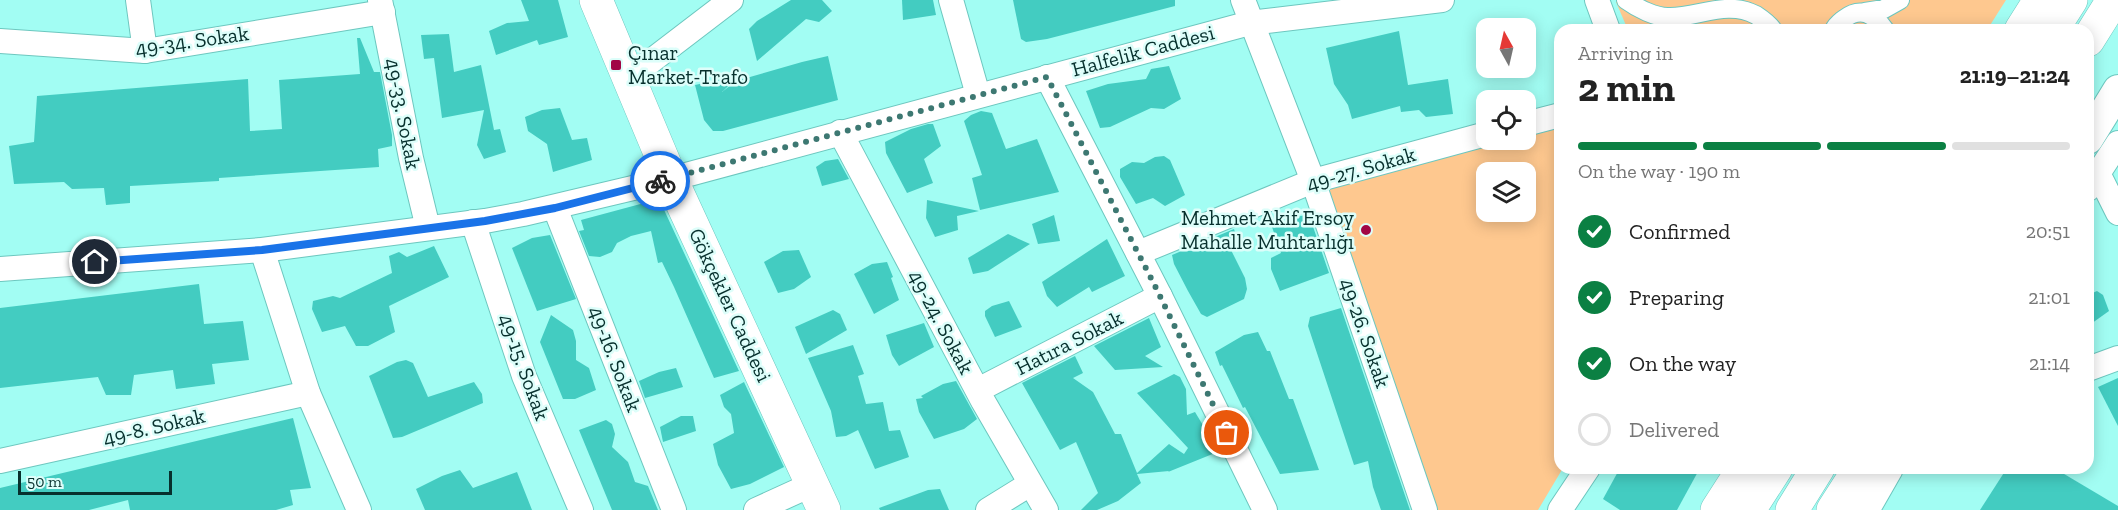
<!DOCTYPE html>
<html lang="en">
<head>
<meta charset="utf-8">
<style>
	body { margin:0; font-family:"Zilla Slab",serif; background:#f6f6f6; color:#222; height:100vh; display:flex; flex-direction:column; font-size:22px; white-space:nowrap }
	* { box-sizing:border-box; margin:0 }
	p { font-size:20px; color:#767676 }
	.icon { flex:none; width:33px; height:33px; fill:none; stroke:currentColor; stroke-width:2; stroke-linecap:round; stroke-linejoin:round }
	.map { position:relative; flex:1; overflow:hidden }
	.sheet { position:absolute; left:1554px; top:24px; width:540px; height:450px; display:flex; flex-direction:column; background:#fff; border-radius:18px; box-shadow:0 3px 15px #0003 }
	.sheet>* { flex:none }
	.needle { width:39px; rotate:352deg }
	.buttons { position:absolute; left:1476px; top:18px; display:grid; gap:12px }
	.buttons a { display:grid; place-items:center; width:60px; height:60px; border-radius:12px; background:#fff; box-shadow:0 3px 15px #0003; font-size:30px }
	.scale { position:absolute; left:18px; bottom:15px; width:154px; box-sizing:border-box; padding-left:6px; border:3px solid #07302d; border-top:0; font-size:16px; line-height:21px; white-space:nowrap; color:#07302d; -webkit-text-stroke:4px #ddfefa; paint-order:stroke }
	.pin { position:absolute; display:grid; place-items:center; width:51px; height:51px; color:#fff; margin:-26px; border:3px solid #fff; border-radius:50%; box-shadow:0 2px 6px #0007 }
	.courier { position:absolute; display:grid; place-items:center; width:60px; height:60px; margin:-30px; border:4px solid #1a73e8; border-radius:50%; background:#fff; color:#222; box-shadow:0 2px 8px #0007 }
	.head em { font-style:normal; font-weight:700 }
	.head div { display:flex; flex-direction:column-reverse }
	.head { display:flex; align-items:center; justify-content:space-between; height:102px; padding:0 24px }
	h1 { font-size:39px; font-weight:700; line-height:45px }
	.bar { display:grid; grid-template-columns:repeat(4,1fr); gap:9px 6px; align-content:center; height:72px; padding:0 24px }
	.bar i { height:8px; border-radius:4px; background:#e0e0e0 }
	.bar .current { background:#0b8043 }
	.bar p { grid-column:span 4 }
	ol { padding:0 24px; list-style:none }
	li { display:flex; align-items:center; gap:18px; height:66px }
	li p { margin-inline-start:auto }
	li .icon { padding:6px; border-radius:50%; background:#0b8043; color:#fff; stroke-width:4 }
	li:last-child { color:#767676 }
	li i { width:33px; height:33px; border:3px solid #e0e0e0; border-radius:50% }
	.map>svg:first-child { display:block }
	.green { fill:#fec88f; fill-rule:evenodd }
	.building { fill:#43ccc1 }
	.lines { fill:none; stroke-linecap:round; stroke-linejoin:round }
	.pedestrian-casing { stroke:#6dc7bf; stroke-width:20 }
	.minor-casing { stroke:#6dc7bf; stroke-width:26 }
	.tertiary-casing { stroke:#6dc7bf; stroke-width:32 }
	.secondary-casing { stroke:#6dc7bf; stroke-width:34 }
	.trunk-casing { stroke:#6dc7bf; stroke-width:34 }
	.pedestrian { stroke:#fff; stroke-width:18 }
	.minor { stroke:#fff; stroke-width:24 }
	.tertiary { stroke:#fff; stroke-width:30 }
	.secondary { stroke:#fff; stroke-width:33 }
	.trunk { stroke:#fff; stroke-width:33 }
	.done { stroke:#3d7872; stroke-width:6; stroke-dasharray:0 10.8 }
	.route { stroke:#1a73e8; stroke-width:8 }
	.poi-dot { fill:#a10645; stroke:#ddfefa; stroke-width:2 }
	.labels { text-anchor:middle; stroke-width:5; stroke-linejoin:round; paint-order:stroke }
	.street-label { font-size:21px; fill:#07302d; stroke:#ddfefa }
	.poi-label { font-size:21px; fill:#07302d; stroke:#ddfefa; text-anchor:start }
</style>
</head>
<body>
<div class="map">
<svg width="2118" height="510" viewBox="0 0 2118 510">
	<rect width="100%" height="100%" fill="#a2fdf3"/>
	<g class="green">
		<path d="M1618,0H2006L1987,30H1628L1616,2Z"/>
		<path d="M1560,126V468H1563L1538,510H1437L1326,189L1509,140H1526V135ZM1486,172H1526V212H1486Z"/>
	</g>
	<g class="building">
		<path d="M521,0H558L568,37L539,45L537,40L496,55L489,31L507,23L529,21Z"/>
		<path d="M791,0H822L832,11L819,22L806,19L757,61L749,29L757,21Z"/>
		<path d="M902,0H933L936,15L903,20Z"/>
		<path d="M1013,0H1175V6L1047,39L1026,42L1021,39Z"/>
		<path d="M1399,31L1408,85L1448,79L1453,114L1426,117L1419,110L1401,112L1400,106L1352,119L1348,105L1334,84L1326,48Z"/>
		<path d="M449,34L454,72L481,65L494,130L500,129L506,152L484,159L477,145L484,110L442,118L434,58L424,59L421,35Z"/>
		<path d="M357,38H360L374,72H380L392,135V146L378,149L379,167L219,178V181L130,186V203L106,205L104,188L72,189L64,182L14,184L9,146L34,142L37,96L248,79L250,131L282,129L279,80L360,74Z"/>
		<path d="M828,56L838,100L723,131H713L704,120L695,85L740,75L722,92L736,81L802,62Z"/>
		<path d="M1169,66L1181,99L1164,109L1151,108L1110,127L1100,128L1086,91L1108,84L1146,79L1151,69Z"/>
		<path d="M560,108L572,140L587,138L592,160L553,172L547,144L528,131L525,117L542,110Z"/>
		<path d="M981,111L992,113L1006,149L1037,139L1059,192L980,210L972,178L982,175L964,121L971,115Z"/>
		<path d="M928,124H933L941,146L924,159L933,183L907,193L886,153L885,142L911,129Z"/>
		<path d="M1164,156L1170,160L1185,195L1165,206L1153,198L1136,204L1120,177V169L1132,162L1144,163L1155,157Z"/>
		<path d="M838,159L849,179L822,186L816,167L825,161Z"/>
		<path d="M659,199L739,371L714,378L674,287L662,262L658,263L651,231L631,236L617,243L612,252L600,257L589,256L579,231L584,230L581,220Z"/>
		<path d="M927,200L979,211L957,216L958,230L935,237L926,218Z"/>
		<path d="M1054,215L1060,241L1038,244L1032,224Z"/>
		<path d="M1309,215L1329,273L1280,291L1271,269V258L1281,253L1272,227L1293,217Z"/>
		<path d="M1234,229L1239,245L1231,250L1245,278L1247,289L1244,299L1207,317L1201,314L1188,291L1174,264L1172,255Z"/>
		<path d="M1008,234L1030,244L988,271L973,274L968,258Z"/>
		<path d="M550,235L576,299L537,311L512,248L532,238Z"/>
		<path d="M1107,239L1125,276L1092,292L1089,287L1057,307L1047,296L1042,282Z"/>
		<path d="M434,246L449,277L389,306L395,332L368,346H356L345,326L322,332L312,309L313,301L333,296L340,298L392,273L389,256L399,252L407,257Z"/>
		<path d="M799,250L811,277L794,289L778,293L764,262L783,251Z"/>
		<path d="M887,262L893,277L891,278L899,300L874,314L854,274L872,264Z"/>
		<path d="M199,284L204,324L243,321L249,360L212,364L215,384L176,389L173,370L134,375L131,395H106L98,377L0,388V308Z"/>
		<path d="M2097,291L2103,295L2109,311L2088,326V295Z"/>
		<path d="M1009,301L1022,327L995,337L985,316V311L992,306Z"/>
		<path d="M1341,308L1410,510H1381L1373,487L1368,461L1354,465L1308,326L1310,317Z"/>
		<path d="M833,310L840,314L847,330L806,354L795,327Z"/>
		<path d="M551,315L573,330L576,341V360L589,368L596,390L575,399H563L540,342Z"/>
		<path d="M1149,318L1161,347L1145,356L1163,367L1115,370L1094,346Z"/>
		<path d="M924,323L934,347L899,366L892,355L886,335Z"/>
		<path d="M1258,332L1267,351H1270L1289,399H1293L1319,470L1280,474L1245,407L1243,408L1222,365L1220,366L1215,352L1244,335Z"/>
		<path d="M853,345L864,374L858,376L866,404L883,402L889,431L900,430L909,457L875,469L858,430L846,436L836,437L831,411L808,358Z"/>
		<path d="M1075,356L1083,373L1073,378L1093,392L1115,434H1121L1137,473L1169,444L1184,454L1188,448L1137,393L1174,374L1180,377L1186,389L1187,415L1195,412L1204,427L1209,429L1220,451L1168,472L1169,471L1137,474L1141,483L1118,501L1097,510H1081L1098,493L1076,442L1060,450L1022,383Z"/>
		<path d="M406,360L413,363L428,397L474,382L482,394L483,403L402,437L393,438L369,376L397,362Z"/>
		<path d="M676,368L683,387L645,398L639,381L659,372Z"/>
		<path d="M2118,378V426L2098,387Z"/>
		<path d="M956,381L977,419L964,429L934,439L919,412L916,399L923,398L921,396L943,384Z"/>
		<path d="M744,382L784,467L750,484L731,489L718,465L713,444L734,433L731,414L724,407L720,395Z"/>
		<path d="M681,416H693L696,431L663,442L660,427Z"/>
		<path d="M293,418L311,488L290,490L293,505L276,510H130L128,500L89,510H0V488Z"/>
		<path d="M606,420L612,424L615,434L612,447L628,462L635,482L648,486L658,510H612L579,430Z"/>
		<path d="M1620,468H1700L1677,510H1620L1603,499Z"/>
		<path d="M2007,468H2054L2118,506V510H1980Z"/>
		<path d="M460,470L473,488L517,472L532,510H425L416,489L442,476Z"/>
		<path d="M940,489L949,510H880L879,508L928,490Z"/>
	</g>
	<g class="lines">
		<defs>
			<g id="pedestrian">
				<path d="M1626,0C1637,8 1656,18 1670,17C1699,17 1728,0 1756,15C1762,19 1769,24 1773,30"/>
				<path d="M1865,12L1884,9L1900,0"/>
				<path d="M1834,30C1836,25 1839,23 1844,19C1861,6 1874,14 1885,30"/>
			</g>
			<g id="minor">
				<path d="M138,0L145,51"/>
				<path d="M380,0L411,158L428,228"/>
				<path d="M951,0L978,95"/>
				<path d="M1243,0L1313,181L1425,510"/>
				<path d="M1597,0L1608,30"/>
				<path d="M0,41L145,51L383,12"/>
				<path d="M1047,77L1160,296L1265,510"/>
				<path d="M629,78L731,0"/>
				<path d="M1526,124L1560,115"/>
				<path d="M840,132L983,401L1046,510"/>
				<path d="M2098,173L2118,213"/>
				<path d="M2088,189L2118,143"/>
				<path d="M555,208L674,510"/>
				<path d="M473,222L524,376L581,510"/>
				<path d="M262,250L308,393L359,510"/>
				<path d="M1138,253L1313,181L1486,134"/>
				<path d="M0,269L262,250L485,221L523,214L671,179L1250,23L1442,0"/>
				<path d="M2088,369L2118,358"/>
				<path d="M978,390L1160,296"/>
				<path d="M0,461L308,393"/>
				<path d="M756,510L813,484"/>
				<path d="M988,510L1030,484"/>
				<path d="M1560,510L1588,468"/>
			</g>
			<g id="tertiary">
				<path d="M2088,139L2118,90"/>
				<path d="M1864,510L1888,468"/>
			</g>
			<g id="secondary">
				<path d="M596,0L671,179L824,510"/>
				<path d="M2021,30L2040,0"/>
				<path d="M1717,510L1744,468"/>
				<path d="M1833,510L1860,468"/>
			</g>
			<g id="trunk">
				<path d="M2052,30L2071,0"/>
				<path d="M2088,40L2113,0"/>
				<path d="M1749,510L1776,468"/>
				<path d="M1792,510L1818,468"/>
			</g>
		</defs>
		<use href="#pedestrian" class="pedestrian-casing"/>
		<use href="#minor" class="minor-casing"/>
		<use href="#tertiary" class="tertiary-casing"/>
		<use href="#secondary" class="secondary-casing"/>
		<use href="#trunk" class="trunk-casing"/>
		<use href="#pedestrian" class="pedestrian"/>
		<use href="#minor" class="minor"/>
		<use href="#tertiary" class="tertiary"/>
		<use href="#secondary" class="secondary"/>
		<use href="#trunk" class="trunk"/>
	</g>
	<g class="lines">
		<path class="done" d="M660,181L1047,77L1153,282L1227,433"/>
		<path class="route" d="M95,262L262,250L485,221L555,208L660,181"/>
	</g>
	<g class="poi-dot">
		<rect x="610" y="59" width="12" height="12" rx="3"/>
		<circle cx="1366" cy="230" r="6"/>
	</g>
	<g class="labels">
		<g class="street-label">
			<text transform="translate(192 41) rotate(-8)" y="7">49-34. Sokak</text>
			<text transform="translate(1143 51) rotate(-15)" y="7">Halfelik Caddesi</text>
			<text transform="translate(403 114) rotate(79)" y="7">49-33. Sokak</text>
			<text transform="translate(1361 169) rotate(-16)" y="7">49-27. Sokak</text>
			<text transform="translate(730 305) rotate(65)" y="7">Gökçekler Caddesi</text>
			<text transform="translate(941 322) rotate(62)" y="7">49-24. Sokak</text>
			<text transform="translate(1365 333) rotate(71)" y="7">49-26. Sokak</text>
			<text transform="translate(1069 343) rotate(-27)" y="7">Hatıra Sokak</text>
			<text transform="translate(615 359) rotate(69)" y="7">49-16. Sokak</text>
			<text transform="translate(524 367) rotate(70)" y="7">49-15. Sokak</text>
			<text transform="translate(154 427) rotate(-13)" y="7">49-8. Sokak</text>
		</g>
		<g class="poi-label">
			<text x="628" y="60">Çınar<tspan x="628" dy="24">Market-Trafo</tspan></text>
			<text x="1354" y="225" text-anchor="end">Mehmet Akif Ersoy<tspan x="1354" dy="24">Mahalle Muhtarlığı</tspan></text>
		</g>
	</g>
</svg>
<div class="buttons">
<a><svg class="needle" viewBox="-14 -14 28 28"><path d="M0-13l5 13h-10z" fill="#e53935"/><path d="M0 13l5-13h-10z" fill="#767676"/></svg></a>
<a><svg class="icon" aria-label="locate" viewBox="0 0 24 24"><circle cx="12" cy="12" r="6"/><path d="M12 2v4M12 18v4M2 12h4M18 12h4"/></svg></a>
<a><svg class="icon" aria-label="layers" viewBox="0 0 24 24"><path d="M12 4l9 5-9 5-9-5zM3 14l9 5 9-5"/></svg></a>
</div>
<div class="scale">50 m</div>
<div class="pin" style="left:1227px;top:433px;background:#ea580c"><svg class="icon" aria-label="bag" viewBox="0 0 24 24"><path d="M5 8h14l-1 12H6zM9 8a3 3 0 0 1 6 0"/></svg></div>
<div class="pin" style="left:95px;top:262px;background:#1f2937"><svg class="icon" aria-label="home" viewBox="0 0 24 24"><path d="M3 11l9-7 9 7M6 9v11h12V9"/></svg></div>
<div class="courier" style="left:660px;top:181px"><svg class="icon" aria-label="bike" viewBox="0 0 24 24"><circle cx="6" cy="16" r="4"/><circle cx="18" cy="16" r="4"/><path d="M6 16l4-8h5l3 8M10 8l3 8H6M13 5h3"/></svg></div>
<section class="sheet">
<div class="head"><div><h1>2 min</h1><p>Arriving in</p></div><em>21:19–21:24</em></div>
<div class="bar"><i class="current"></i><i class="current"></i><i class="current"></i><i></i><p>On the way · 190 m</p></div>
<ol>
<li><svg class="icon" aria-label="check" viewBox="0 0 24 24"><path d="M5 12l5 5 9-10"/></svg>Confirmed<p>20:51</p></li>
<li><svg class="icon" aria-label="check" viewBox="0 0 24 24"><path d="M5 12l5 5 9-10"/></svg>Preparing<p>21:01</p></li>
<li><svg class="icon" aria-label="check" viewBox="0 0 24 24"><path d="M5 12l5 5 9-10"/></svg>On the way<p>21:14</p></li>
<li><i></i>Delivered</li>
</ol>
</section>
</div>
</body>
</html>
